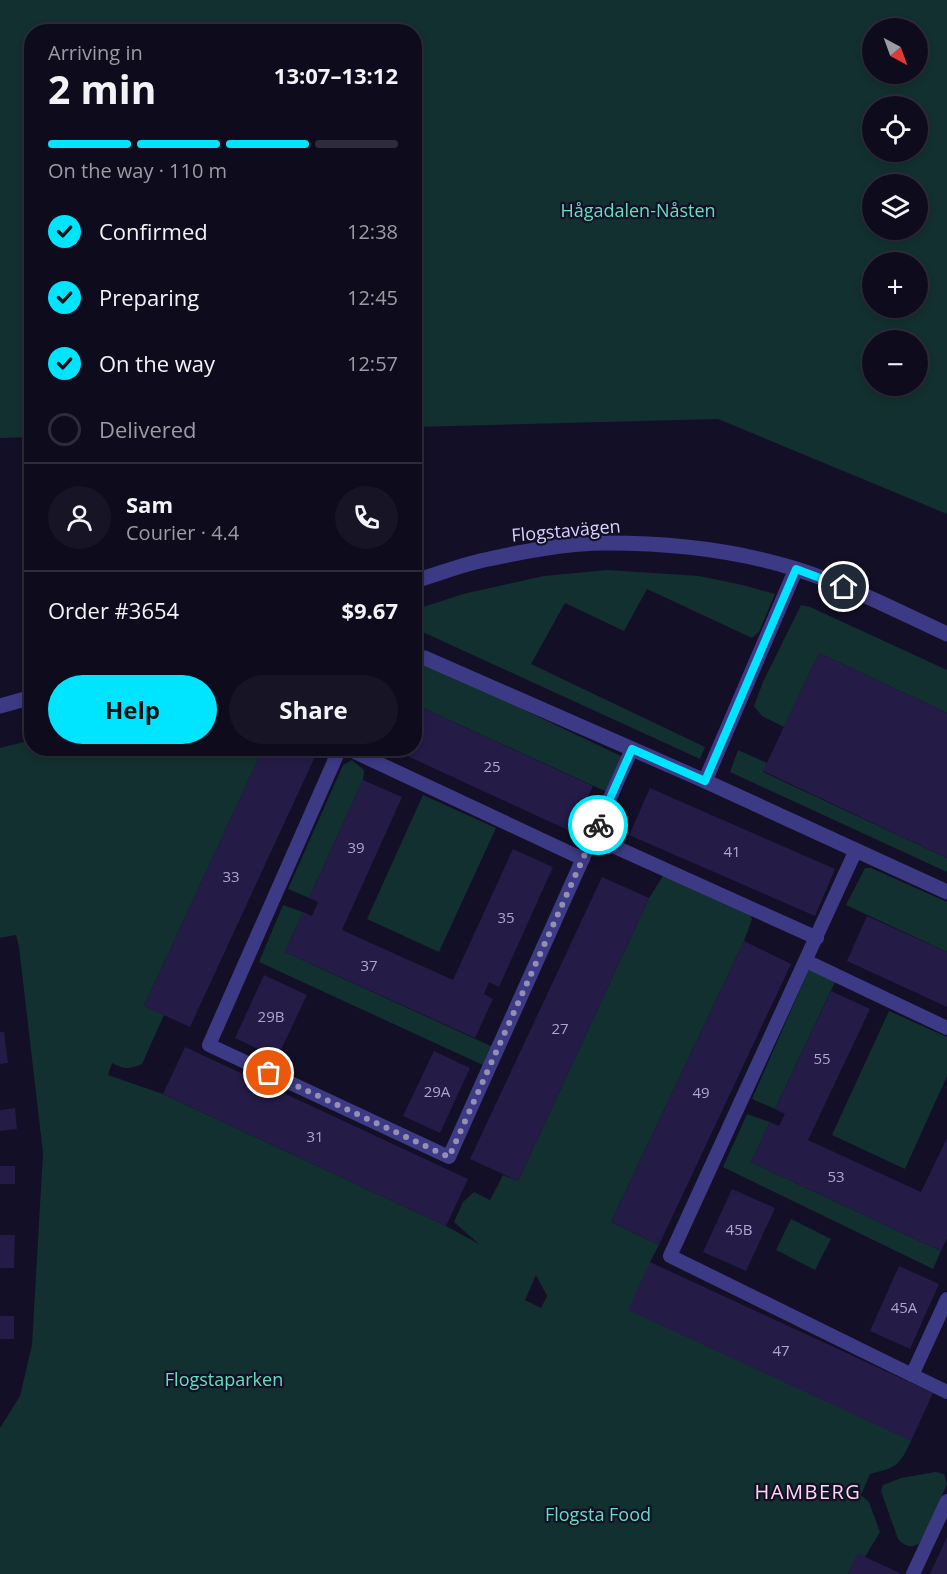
<!DOCTYPE html>
<html lang="en">
<head>
<meta charset="utf-8">
<style>
	body { margin:0; font-family:"Open Sans",sans-serif; background:#171425; color:#f1f3f6; height:100vh; display:flex; flex-direction:column; font-size:22px; white-space:nowrap }
	* { box-sizing:border-box; margin:0 }
	p { font-size:20px; color:#9b9ba3 }
	.icon { flex:none; width:33px; height:33px; fill:none; stroke:currentColor; stroke-width:2; stroke-linecap:round; stroke-linejoin:round }
	.map { position:relative; flex:1; overflow:hidden }
	.panel { position:absolute; left:24px; top:24px; width:398px; height:732px; display:flex; flex-direction:column; background:#0e0b1c; border-radius:24px; box-shadow:0 3px 9px #0003,0 0 0 2px #2e2b3b }
	.panel>* { flex:none }
	.needle { width:39px; rotate:139deg }
	.tools { position:absolute; left:862px; top:18px; display:grid; gap:12px }
	.tools a { display:grid; place-items:center; width:66px; height:66px; border-radius:50%; background:#0e0b1c; box-shadow:0 3px 9px #0003,0 0 0 2px #2e2b3b; font-size:30px }
	.pin { position:absolute; display:grid; place-items:center; width:51px; height:51px; color:#fff; margin:-26px; border:3px solid #fff; border-radius:50%; box-shadow:0 2px 6px #0007 }
	.courier { position:absolute; display:grid; place-items:center; width:60px; height:60px; margin:-30px; border:4px solid #00e5ff; border-radius:50%; background:#fff; color:#222; box-shadow:0 2px 8px #0007 }
	.head em { font-style:normal; font-weight:700 }
	.head div { display:flex; flex-direction:column-reverse }
	.head { display:flex; align-items:center; justify-content:space-between; height:102px; padding:0 24px }
	h1 { font-size:39px; font-weight:700; line-height:45px }
	.bar { display:grid; grid-template-columns:repeat(4,1fr); gap:9px 6px; align-content:center; height:72px; padding:0 24px }
	.bar i { height:8px; border-radius:4px; background:#2e2b3b }
	.bar .selected { background:#00e5ff }
	.bar p { grid-column:span 4 }
	.line { display:flex; align-items:center; gap:15px; padding:0 24px; border-top:2px solid #2e2b3b }
	.line div { flex:1 }
	.round { display:grid; place-items:center; flex:none; width:63px; height:63px; border-radius:32px; background:#171425 }
	ol { padding:0 24px; list-style:none }
	li { display:flex; align-items:center; gap:18px; height:66px }
	li p { margin-inline-start:auto }
	li .icon { padding:6px; border-radius:50%; background:#00e5ff; color:#111; stroke-width:4 }
	li:last-child { color:#9b9ba3 }
	li i { width:33px; height:33px; border:3px solid #2e2b3b; border-radius:50% }
	.primary-button { display:flex; gap:12px; margin-top:auto; padding:12px 24px }
	.primary-button a { flex:1; height:69px; border-radius:36px; background:#00e5ff; color:#111; font-size:24px; font-weight:700; line-height:69px; text-align:center }
	.primary-button a+a { background:#171425; color:#f1f3f6 }
	.map>svg:first-child { display:block }
	.green { fill:#12302f; fill-rule:evenodd }
	.building { fill:#241b47 }
	.lines { fill:none; stroke-linecap:round; stroke-linejoin:round }
	.lane { stroke:#3d3a85; stroke-width:14 }
	.street { stroke:#3d3a85; stroke-width:15 }
	.done { stroke:#948fb3; stroke-width:6; stroke-dasharray:0 10.8 }
	.route { stroke:#00e5ff; stroke-width:8 }
	.labels { text-anchor:middle; stroke-width:4.5; stroke-linejoin:round; paint-order:stroke }
	.number-label { font-size:15px; fill:#aca6d1 }
	.park-label { font-size:18px; fill:#5fe0c0; stroke:#130f26 }
	.street-label { font-size:18px; fill:#d9d4ff; stroke:#130f26 }
	.neighbourhood-label { font-size:20px; letter-spacing:1.5px; fill:#ffd6f0; stroke:#130f26 }
</style>
</head>
<body>
<div class="map">
<svg width="947" height="1574" viewBox="0 0 947 1574">
	<rect width="100%" height="100%" fill="#130f26"/>
	<g class="green">
		<path d="M0,0H947V514L718,419L414,427V32H32L31,437L0,438ZM873,28H918V74H873ZM873,106H918V152H873ZM873,184H918V230H873ZM873,262H918V308H873ZM873,340H918V386H873Z"/>
		<path d="M607,570L699,576L743,585L775,594L759,632L752,638L647,589L624,631L565,603L531,664L705,747L700,759L414,628V610L463,594L544,576Z"/>
		<path d="M801,605L810,607L947,670V713L819,653L784,727L762,716L754,706L763,682Z"/>
		<path d="M414,661L426,663L625,758L607,792L414,704Z"/>
		<path d="M31,740L32,748L263,749L144,1006L164,1015L142,1064C130,1069 124,1070 112,1063L108,1075L163,1094L446,1226L479,1244L454,1222L463,1202L474,1192L490,1200L503,1175L518,1181L649,898L663,876L667,874L749,911L752,919L744,941L611,1222L659,1245L650,1262L911,1441C899,1466 898,1467 870,1474L861,1495L869,1502L880,1532L865,1557L858,1554L848,1574H0V1428L20,1396L32,1345L43,1153L19,947L16,935L0,938V748ZM536,1275L547,1296L541,1308L525,1300Z"/>
		<path d="M738,750L767,763L763,772L947,858V872L730,772Z"/>
		<path d="M352,760L364,770L363,780L309,898L288,889L343,765Z"/>
		<path d="M423,795L496,828L439,952L367,919Z"/>
		<path d="M865,868H871L947,902V952L846,905Z"/>
		<path d="M283,905L303,912L285,952L493,1047L485,1066L259,962Z"/>
		<path d="M810,967L836,980L775,1109L752,1099Z"/>
		<path d="M889,1011L947,1037V1076L905,1169L832,1135Z"/>
		<path d="M747,1114L770,1122L751,1162L941,1251L933,1269L723,1167Z"/>
		<path d="M791,1219L831,1239L815,1270L776,1250Z"/>
		<path d="M935,1472L944,1474L947,1484L923,1540C914,1549 906,1548 898,1539L881,1491L883,1485L901,1478Z"/>
	</g>
	<g class="building">
		<path d="M819,653L947,713V858L763,771Z"/>
		<path d="M414,704L593,786L572,832L390,748H414Z"/>
		<path d="M263,748H319L190,1027L144,1006Z"/>
		<path d="M363,780L402,797L342,930L453,980L513,849L553,867L499,987L489,982L484,994L493,999L475,1038L285,952L303,912L312,916L318,902L309,898Z"/>
		<path d="M650,788L835,869L815,916L629,835Z"/>
		<path d="M602,877L649,898L518,1181L470,1159Z"/>
		<path d="M867,916L947,952V1007L847,961Z"/>
		<path d="M744,941L791,964L659,1245L611,1222Z"/>
		<path d="M264,975L307,995L277,1058L235,1038Z"/>
		<path d="M831,991L870,1009L808,1140L921,1192L947,1138V1238L941,1251L751,1162L770,1122L779,1126L785,1114L775,1109Z"/>
		<path d="M0,1032H4L8,1063L0,1064Z"/>
		<path d="M185,1047L468,1179L446,1226L163,1094Z"/>
		<path d="M434,1051L470,1068L440,1133L403,1116Z"/>
		<path d="M15,1108L17,1129L0,1131V1110Z"/>
		<rect x="0" y="1166" width="15" height="18"/>
		<path d="M732,1189L775,1208L746,1271L703,1252Z"/>
		<path d="M0,1235H15L14,1268H0Z"/>
		<path d="M650,1262L933,1393L911,1441L628,1310Z"/>
		<path d="M899,1266L939,1284L910,1349L870,1331Z"/>
		<rect x="0" y="1316" width="14" height="23"/>
		<path d="M947,1537V1574H930Z"/>
		<path d="M858,1553L865,1557L902,1574H848Z"/>
	</g>
	<g class="lines">
		<g class="lane">
			<path d="M340,748L209,1045L449,1157L632,749"/>
			<path d="M346,748L583,859"/>
			<path d="M593,837L817,938"/>
			<path d="M856,850L670,1256L912,1375L947,1299"/>
			<path d="M806,961L947,1028"/>
			<path d="M912,1375L947,1392"/>
			<path d="M913,1574L947,1501"/>
		</g>
		<g class="street">
			<path d="M414,581C439,574 463,564 489,559C526,551 567,543 606,543C669,543 736,550 796,569C848,585 897,611 947,634"/>
			<path d="M414,657L425,658L705,781L796,569"/>
			<path d="M0,706L32,697"/>
			<path d="M705,781L947,892"/>
		</g>
	</g>
	<g class="lines">
		<path class="done" d="M269,1073L449,1157L598,825"/>
		<path class="route" d="M598,825L632,749L705,781L796,569L844,587"/>
	</g>
	<g class="labels">
		<g class="number-label">
			<text x="492" y="772">25</text>
			<text x="356" y="853">39</text>
			<text x="732" y="857">41</text>
			<text x="231" y="882">33</text>
			<text x="506" y="923">35</text>
			<text x="369" y="971">37</text>
			<text x="271" y="1022">29B</text>
			<text x="560" y="1034">27</text>
			<text x="822" y="1064">55</text>
			<text x="437" y="1097">29A</text>
			<text x="701" y="1098">49</text>
			<text x="315" y="1142">31</text>
			<text x="836" y="1182">53</text>
			<text x="739" y="1235">45B</text>
			<text x="904" y="1313">45A</text>
			<text x="781" y="1356">47</text>
		</g>
		<g class="park-label">
			<text x="638" y="217">Hågadalen-Nåsten</text>
			<text x="224" y="1386">Flogstaparken</text>
			<text x="598" y="1521">Flogsta Food</text>
		</g>
		<g class="street-label">
			<text transform="translate(566 531) rotate(-5)" y="6">Flogstavägen</text>
		</g>
		<g class="neighbourhood-label">
			<text x="808" y="1499">HAMBERG</text>
		</g>
	</g>
</svg>
<div class="tools">
<a><svg class="needle" viewBox="-14 -14 28 28"><path d="M0-13l5 13h-10z" fill="#e53935"/><path d="M0 13l5-13h-10z" fill="#9b9ba3"/></svg></a>
<a><svg class="icon" aria-label="locate" viewBox="0 0 24 24"><circle cx="12" cy="12" r="6"/><path d="M12 2v4M12 18v4M2 12h4M18 12h4"/></svg></a>
<a><svg class="icon" aria-label="layers" viewBox="0 0 24 24"><path d="M12 4l9 5-9 5-9-5zM3 14l9 5 9-5"/></svg></a>
<a>+</a>
<a>−</a>
</div>
<div class="pin" style="left:269px;top:1073px;background:#ea580c"><svg class="icon" aria-label="bag" viewBox="0 0 24 24"><path d="M5 8h14l-1 12H6zM9 8a3 3 0 0 1 6 0"/></svg></div>
<div class="pin" style="left:844px;top:587px;background:#1f2937"><svg class="icon" aria-label="home" viewBox="0 0 24 24"><path d="M3 11l9-7 9 7M6 9v11h12V9"/></svg></div>
<div class="courier" style="left:598px;top:825px"><svg class="icon" aria-label="bike" viewBox="0 0 24 24"><circle cx="6" cy="16" r="4"/><circle cx="18" cy="16" r="4"/><path d="M6 16l4-8h5l3 8M10 8l3 8H6M13 5h3"/></svg></div>
<section class="panel">
<div class="head"><div><h1>2 min</h1><p>Arriving in</p></div><em>13:07–13:12</em></div>
<div class="bar"><i class="selected"></i><i class="selected"></i><i class="selected"></i><i></i><p>On the way · 110 m</p></div>
<ol>
<li><svg class="icon" aria-label="check" viewBox="0 0 24 24"><path d="M5 12l5 5 9-10"/></svg>Confirmed<p>12:38</p></li>
<li><svg class="icon" aria-label="check" viewBox="0 0 24 24"><path d="M5 12l5 5 9-10"/></svg>Preparing<p>12:45</p></li>
<li><svg class="icon" aria-label="check" viewBox="0 0 24 24"><path d="M5 12l5 5 9-10"/></svg>On the way<p>12:57</p></li>
<li><i></i>Delivered</li>
</ol>
<div class="line" style="height:108px"><a class="round"><svg class="icon" aria-label="person" viewBox="0 0 24 24"><circle cx="12" cy="8" r="4"/><path d="M4 21q1-7 8-7t8 7"/></svg></a><div><b>Sam</b><p>Courier · 4.4</p></div><a class="round"><svg class="icon" aria-label="phone" viewBox="0 0 24 24"><path d="M5 4h4l2 5-3 2q2 4 5 5l2-3 5 2v4C11 20 4 13 5 4z"/></svg></a></div>
<div class="line" style="height:78px"><div>Order #3654</div><b>$9.67</b></div>
<div class="primary-button"><a>Help</a><a>Share</a></div>
</section>
</div>
</body>
</html>
